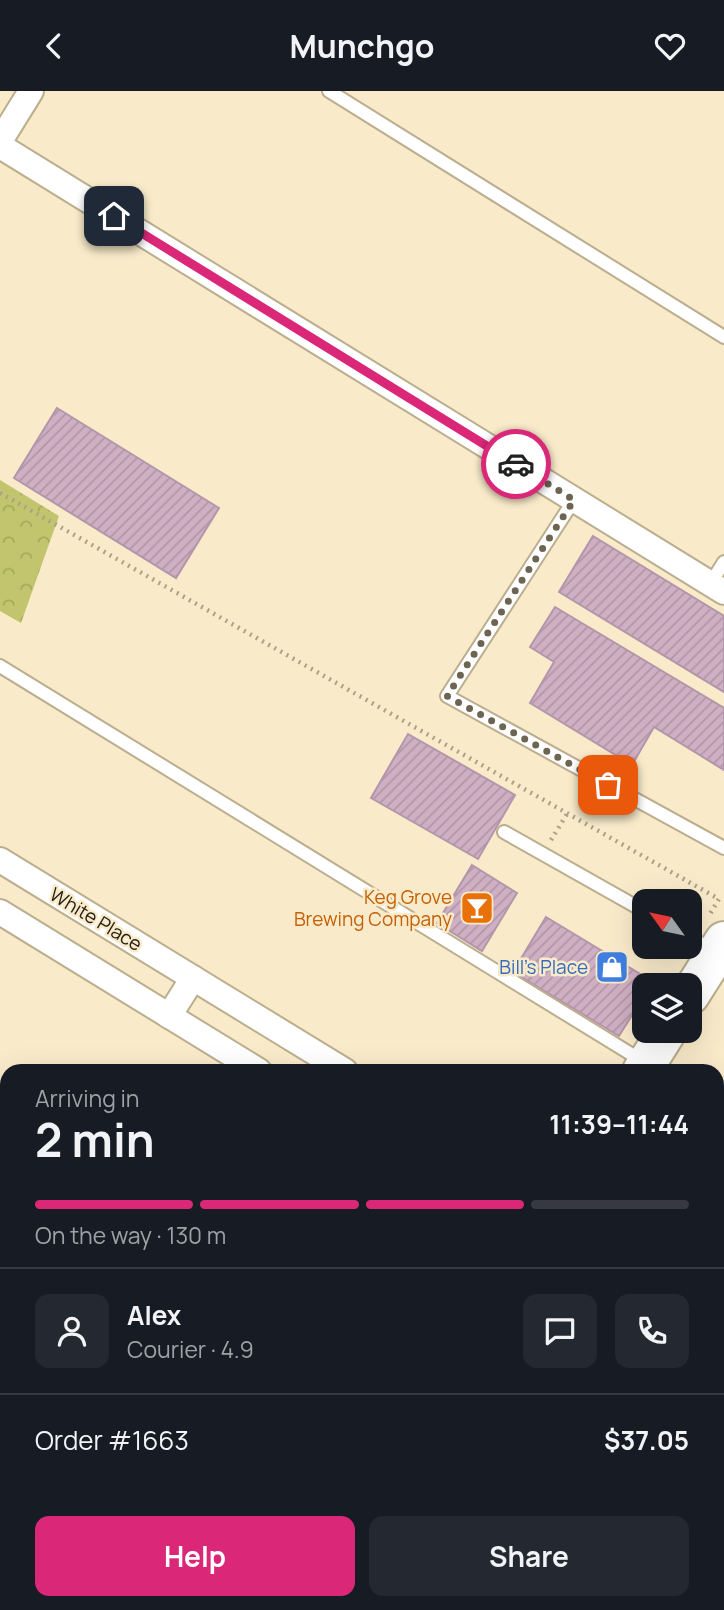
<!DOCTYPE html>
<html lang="en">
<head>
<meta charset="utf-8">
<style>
	body { margin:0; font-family:Manrope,sans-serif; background:#242831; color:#f1f3f6; height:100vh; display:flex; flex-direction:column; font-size:26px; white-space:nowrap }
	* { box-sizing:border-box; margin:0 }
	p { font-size:23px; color:#9ea1a6 }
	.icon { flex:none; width:38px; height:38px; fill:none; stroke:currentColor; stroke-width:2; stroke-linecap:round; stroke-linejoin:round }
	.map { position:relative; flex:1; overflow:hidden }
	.panel { position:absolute; left:0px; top:973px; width:724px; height:546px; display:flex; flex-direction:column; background:#171b24; border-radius:21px 21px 0 0; box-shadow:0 7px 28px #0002 }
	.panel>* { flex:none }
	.needle { width:46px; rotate:303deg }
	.tools { position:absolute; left:632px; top:798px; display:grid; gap:14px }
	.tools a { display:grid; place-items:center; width:70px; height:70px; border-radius:14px; background:#171b24; box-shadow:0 7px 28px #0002; font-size:35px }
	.pin { position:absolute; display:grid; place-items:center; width:60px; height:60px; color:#fff; margin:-30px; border-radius:14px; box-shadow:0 4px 10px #0006 }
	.courier { position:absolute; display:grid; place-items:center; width:70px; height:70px; margin:-35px; border:5px solid #db2777; border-radius:50%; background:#fff; color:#222; box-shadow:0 2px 9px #0007 }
	.head em { font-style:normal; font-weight:700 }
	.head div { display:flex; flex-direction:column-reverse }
	.head { display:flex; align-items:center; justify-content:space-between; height:119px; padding:0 35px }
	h1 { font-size:46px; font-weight:700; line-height:52px }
	.bar { display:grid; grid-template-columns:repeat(4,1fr); gap:10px 7px; align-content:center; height:84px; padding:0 35px }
	.bar i { height:9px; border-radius:5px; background:#363941 }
	.bar .active { background:#db2777 }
	.bar p { grid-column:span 4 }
	.line { display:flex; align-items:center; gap:18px; padding:0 35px; border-top:2px solid #363941 }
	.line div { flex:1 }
	.round { display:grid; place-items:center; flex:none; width:74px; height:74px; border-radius:14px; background:#242831 }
	.primary-button { display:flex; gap:14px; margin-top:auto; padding:14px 35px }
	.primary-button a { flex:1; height:80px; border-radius:14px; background:#db2777; color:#fff; font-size:28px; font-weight:700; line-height:80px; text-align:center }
	.primary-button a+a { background:#242831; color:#f1f3f6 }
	header { display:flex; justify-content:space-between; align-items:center; height:91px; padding:0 35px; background:#171b24; font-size:32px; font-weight:700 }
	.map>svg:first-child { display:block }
	.forest { fill:url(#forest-crowns) }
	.building { fill:url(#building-hatch); stroke:#b496aa; stroke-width:2 }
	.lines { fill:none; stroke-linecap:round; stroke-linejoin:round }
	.service-casing { stroke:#bbae8e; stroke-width:16 }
	.minor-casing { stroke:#bbae8e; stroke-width:28 }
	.tertiary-casing { stroke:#bbae8e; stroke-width:33 }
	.primary-casing { stroke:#bbae8e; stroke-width:42 }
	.path { stroke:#ada288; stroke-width:4.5; stroke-dasharray:2 5; stroke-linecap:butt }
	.service { stroke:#fff; stroke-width:12 }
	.minor { stroke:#fff; stroke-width:24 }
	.tertiary { stroke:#fff; stroke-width:30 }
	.primary { stroke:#fff; stroke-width:38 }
	.done { stroke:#6d6552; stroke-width:7; stroke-dasharray:0 12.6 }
	.route { stroke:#db2777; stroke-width:9 }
	.labels { text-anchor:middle; stroke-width:5; stroke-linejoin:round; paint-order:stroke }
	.food-label { font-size:19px; fill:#c56008; stroke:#f9ebca; text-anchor:end }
	.street-label { font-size:19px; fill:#221d11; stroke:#f9ebca }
	.shop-label { font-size:19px; fill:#366cbe; stroke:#f9ebca; text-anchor:end }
</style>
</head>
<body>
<header><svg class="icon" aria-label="back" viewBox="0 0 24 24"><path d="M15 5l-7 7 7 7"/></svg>Munchgo<svg class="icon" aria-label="heart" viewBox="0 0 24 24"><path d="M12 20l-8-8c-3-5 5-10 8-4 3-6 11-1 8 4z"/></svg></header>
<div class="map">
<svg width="724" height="1519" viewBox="0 0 724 1519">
	<defs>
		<pattern id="forest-crowns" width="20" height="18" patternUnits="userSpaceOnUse" patternTransform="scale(1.75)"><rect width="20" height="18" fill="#c2c56d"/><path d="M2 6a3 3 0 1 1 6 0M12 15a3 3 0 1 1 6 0" fill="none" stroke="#a6a95d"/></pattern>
		<pattern id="building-hatch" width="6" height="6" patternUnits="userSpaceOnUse" patternTransform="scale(1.75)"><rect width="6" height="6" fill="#cfafc4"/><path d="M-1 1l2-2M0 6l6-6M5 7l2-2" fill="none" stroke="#b196a7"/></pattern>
	</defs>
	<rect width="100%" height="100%" fill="#f9ebca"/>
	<path class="forest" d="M0,389L59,425L21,532L0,520Z"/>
	<g class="building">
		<path d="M57,317L219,417L176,487L14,387Z"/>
		<path d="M593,445L724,525V601L559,501Z"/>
		<path d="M555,516L724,617V679L654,636L632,674L530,612L554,571L530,556Z"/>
		<path d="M408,643L515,704L478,768L371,707Z"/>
		<path d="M472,774L517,802L482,860L437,832Z"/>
		<path d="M546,826L650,889L644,894L641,910L619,945L513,881Z"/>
		<path d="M724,1486V1519H645L649,1512H718V1497Z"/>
	</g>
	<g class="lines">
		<defs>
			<g id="service">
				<path d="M329,0L724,246"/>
				<path d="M574,409L447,605L724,757"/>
				<path d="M710,493L724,471"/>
				<path d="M0,575L644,971"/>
				<path d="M504,741L644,820"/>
				<path d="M690,846L713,860"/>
				<path d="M0,1014L7,1019"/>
				<path d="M718,1346L724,1336"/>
				<path d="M718,1431L724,1420"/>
				<path d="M609,1519L613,1512"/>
			</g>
			<g id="minor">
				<path d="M0,50L31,0"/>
				<path d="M0,55L724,501"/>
				<path d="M0,769L345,980"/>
				<path d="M0,821L259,980"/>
				<path d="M169,925L193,887"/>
				<path d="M718,1066L724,1070"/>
				<path d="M0,1288L7,1276"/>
			</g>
			<g id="tertiary">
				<path d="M0,1199L7,1203"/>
				<path d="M0,1256L7,1260"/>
			</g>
			<g id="primary">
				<path d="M690,904L724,850"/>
				<path d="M642,980L667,940"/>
				<path d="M486,1512L499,1519"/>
				<path d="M317,1519L321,1512"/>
			</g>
		</defs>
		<use href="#service" class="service-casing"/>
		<use href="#minor" class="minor-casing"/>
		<use href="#tertiary" class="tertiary-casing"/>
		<use href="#primary" class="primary-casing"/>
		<g class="path">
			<path d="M0,402L719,808L710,823"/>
			<path d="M551,749L567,723"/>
		</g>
		<use href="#service" class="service"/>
		<use href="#minor" class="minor"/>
		<use href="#tertiary" class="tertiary"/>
		<use href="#primary" class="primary"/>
	</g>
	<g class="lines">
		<path class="done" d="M516,373L574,409L447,605L608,694"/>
		<path class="route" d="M114,125L516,373"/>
	</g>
	<defs>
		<symbol id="bar-square" viewBox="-11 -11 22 22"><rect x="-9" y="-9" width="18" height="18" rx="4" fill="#e8710a" stroke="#f9ebca"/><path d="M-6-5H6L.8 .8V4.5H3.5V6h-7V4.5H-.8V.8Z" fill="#fff"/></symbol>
		<symbol id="shop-square" viewBox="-11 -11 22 22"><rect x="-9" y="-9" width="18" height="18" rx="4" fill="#3f7fe0" stroke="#f9ebca"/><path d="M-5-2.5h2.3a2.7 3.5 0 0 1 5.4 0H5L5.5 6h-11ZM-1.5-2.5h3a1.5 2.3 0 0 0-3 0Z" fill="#fff"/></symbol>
	</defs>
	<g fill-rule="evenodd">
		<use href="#bar-square" x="458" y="798" width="38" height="38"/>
		<use href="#shop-square" x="593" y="857" width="38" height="38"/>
	</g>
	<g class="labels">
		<g class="food-label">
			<text x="452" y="813">Keg Grove<tspan x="452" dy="22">Brewing Company</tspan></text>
		</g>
		<g class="street-label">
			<text transform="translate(96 828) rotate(31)" y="7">White Place</text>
		</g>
		<g class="shop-label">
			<text x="588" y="883">Bill's Place</text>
		</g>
	</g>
</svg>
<div class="tools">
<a><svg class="needle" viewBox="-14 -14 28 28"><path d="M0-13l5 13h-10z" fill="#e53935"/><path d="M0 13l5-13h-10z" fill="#9ea1a6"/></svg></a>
<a><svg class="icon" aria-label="layers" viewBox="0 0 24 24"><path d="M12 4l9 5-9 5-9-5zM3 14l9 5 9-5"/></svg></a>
</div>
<div class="pin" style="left:608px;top:694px;background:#ea580c"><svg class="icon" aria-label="bag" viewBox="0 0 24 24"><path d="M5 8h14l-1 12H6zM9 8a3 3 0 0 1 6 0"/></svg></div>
<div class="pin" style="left:114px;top:125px;background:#1f2937"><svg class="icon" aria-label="home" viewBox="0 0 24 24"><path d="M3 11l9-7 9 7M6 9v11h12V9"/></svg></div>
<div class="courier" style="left:516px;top:373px"><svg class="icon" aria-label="car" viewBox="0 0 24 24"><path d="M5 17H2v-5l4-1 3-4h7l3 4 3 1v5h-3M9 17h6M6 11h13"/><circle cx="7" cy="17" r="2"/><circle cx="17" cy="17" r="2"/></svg></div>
<section class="panel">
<div class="head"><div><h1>2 min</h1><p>Arriving in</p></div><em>11:39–11:44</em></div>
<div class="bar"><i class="active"></i><i class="active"></i><i class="active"></i><i></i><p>On the way · 130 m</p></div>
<div class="line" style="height:126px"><a class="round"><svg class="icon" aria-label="person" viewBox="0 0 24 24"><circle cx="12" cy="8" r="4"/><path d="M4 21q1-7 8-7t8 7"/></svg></a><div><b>Alex</b><p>Courier · 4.9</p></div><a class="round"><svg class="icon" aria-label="chat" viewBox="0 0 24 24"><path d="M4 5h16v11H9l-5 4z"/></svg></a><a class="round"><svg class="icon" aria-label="phone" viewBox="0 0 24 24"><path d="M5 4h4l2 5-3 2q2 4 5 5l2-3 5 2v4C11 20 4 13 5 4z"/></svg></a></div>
<div class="line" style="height:91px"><div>Order #1663</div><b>$37.05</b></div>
<div class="primary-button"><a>Help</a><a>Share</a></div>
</section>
</div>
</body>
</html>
